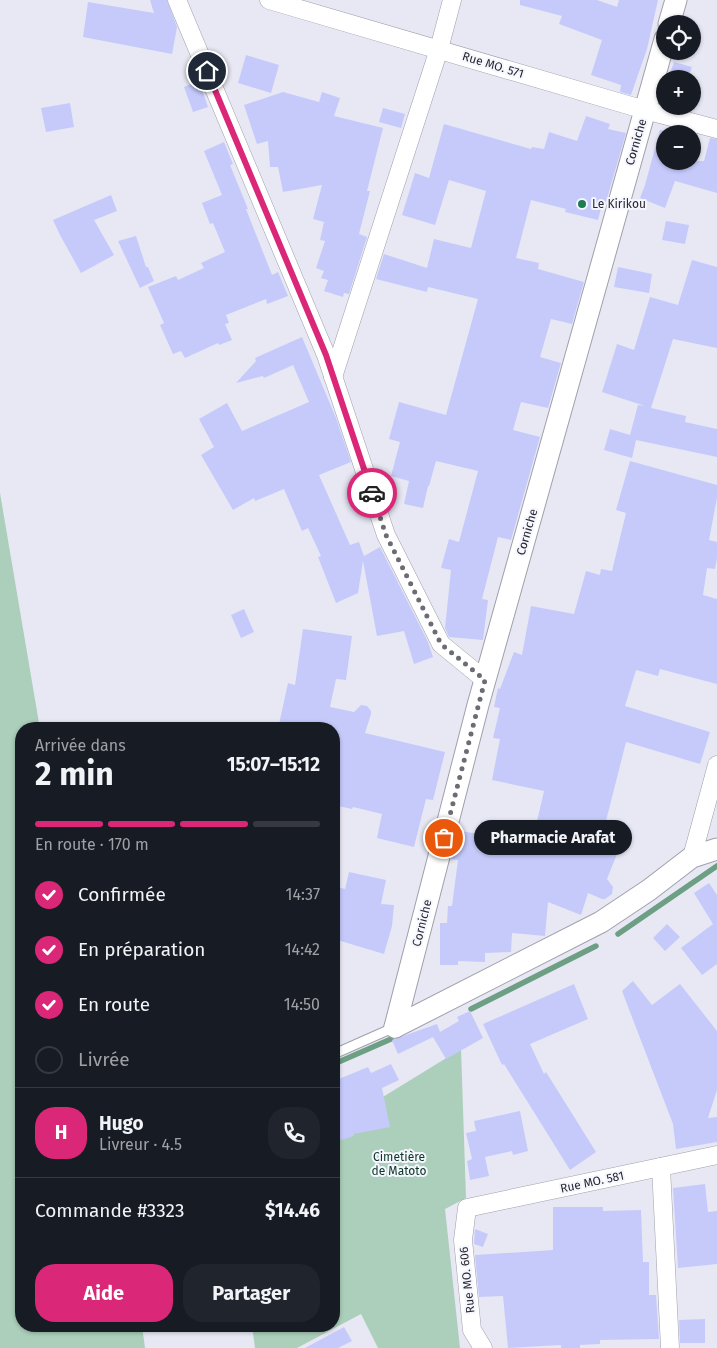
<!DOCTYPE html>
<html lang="fr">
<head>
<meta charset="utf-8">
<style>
	body { margin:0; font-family:"Fira Sans",sans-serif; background:#20242c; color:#f1f3f6; height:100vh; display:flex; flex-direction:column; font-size:19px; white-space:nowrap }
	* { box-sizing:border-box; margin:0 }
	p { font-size:16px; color:#9ea1a6 }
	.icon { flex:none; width:28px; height:28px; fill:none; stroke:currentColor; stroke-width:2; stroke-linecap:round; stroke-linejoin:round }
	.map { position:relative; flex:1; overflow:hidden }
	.details { position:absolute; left:15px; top:722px; width:325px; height:610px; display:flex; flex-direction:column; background:#171b24; border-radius:20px; box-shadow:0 1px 4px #0004 }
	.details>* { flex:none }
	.fabs { position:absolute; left:656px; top:15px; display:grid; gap:10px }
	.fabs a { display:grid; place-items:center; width:45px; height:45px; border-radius:50%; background:#171b24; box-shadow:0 1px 4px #0004; font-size:25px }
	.pin { position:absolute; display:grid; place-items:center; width:42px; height:42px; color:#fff; margin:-21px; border:2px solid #fff; border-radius:50%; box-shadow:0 1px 5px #0007 }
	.courier { position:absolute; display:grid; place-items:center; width:50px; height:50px; margin:-25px; border:4px solid #db2777; border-radius:50%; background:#fff; color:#222; box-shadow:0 1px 6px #0007 }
	.bubble { position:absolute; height:35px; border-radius:18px; background:#171b24; box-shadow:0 1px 4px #0004; font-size:16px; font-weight:700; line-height:35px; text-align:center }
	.summary em { font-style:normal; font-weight:700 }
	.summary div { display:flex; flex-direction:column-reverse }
	.summary { display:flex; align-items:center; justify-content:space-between; height:85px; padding:0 20px }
	h1 { font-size:32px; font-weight:700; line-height:38px }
	.bar { display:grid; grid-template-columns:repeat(4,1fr); gap:8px 5px; align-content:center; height:60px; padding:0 20px }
	.bar i { height:6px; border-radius:4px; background:#363941 }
	.bar .on { background:#db2777 }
	.bar p { grid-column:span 4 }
	.line { display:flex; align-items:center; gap:12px; padding:0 20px; border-top:1px solid #363941 }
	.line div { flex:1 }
	.round { display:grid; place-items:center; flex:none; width:52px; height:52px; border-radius:20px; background:#20242c }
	ol { padding:0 20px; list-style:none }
	li { display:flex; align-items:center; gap:15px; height:55px }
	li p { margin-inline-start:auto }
	li .icon { padding:5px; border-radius:50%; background:#db2777; color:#fff; stroke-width:4 }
	li:last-child { color:#9ea1a6 }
	li i { width:28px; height:28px; border:2px solid #363941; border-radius:50% }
	.primary-button { display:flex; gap:10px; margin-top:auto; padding:10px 20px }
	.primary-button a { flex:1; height:58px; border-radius:20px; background:#db2777; color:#fff; font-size:20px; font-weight:700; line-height:58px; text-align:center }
	.primary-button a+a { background:#20242c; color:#f1f3f6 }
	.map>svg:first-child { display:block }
	.green { fill:#abcfba }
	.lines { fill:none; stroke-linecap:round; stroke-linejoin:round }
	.stream { stroke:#6c9f83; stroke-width:5.5 }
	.building { fill:#c6cafb }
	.service-casing { stroke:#9fa0ab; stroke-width:11 }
	.minor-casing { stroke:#9fa0ab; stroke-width:19 }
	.tertiary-casing { stroke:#9fa0ab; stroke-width:23 }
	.service { stroke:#fff; stroke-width:9 }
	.minor { stroke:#fff; stroke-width:18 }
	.tertiary { stroke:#fff; stroke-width:21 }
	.done { stroke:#6c6c73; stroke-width:5; stroke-dasharray:0 9 }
	.route { stroke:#db2777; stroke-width:6 }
	.poi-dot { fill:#1c7c53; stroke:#f5f6ff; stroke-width:2 }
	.labels { text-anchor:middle; stroke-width:4; stroke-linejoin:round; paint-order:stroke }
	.street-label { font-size:12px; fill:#29292d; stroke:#f5f6ff }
	.poi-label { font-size:12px; fill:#29292d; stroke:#f5f6ff; text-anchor:start }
	.park-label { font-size:12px; fill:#0b3723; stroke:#f5f6ff }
</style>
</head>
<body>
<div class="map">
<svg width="717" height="1348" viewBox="0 0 717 1348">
	<rect width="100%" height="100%" fill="#e7e8f4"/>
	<g class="green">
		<path d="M0,493L40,729H21V1326H142L145,1348H0Z"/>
		<path d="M461,1049L466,1198L445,1209L460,1348H378L361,1314L297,1348H255L252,1326H334V1127Z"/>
	</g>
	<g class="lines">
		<g class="stream">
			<path d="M618,934L717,866"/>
			<path d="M471,1009L596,946"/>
			<path d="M334,1064L391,1039"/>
		</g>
	</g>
	<g class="building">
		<path d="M150,0H167L177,27L172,54L83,37L88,2L154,13Z"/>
		<path d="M520,0H597L617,7L619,0H658L647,49L631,95L620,92L621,85L591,75L602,40L559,24L562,16L520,5Z"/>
		<path d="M246,55L279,65L271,93L238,83Z"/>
		<path d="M674,62L692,67L688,79H668Z"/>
		<path d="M199,81L208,107L193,112L184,87Z"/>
		<path d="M283,92L319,102L322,92L340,98L334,116L383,128L367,191H370L359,234L367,237L349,294L344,293L343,297L324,291L328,280L321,278L324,271L316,268L325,241L320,240L324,222L313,219L322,185L283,192L278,167H270L268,141L257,144L244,105Z"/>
		<path d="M70,103L74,127L46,132L41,108Z"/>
		<path d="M383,108L405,114L401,128L379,122Z"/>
		<path d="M586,116L610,124L608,129L626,133L606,202L603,201L598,220L565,212L566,209L531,200L516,258L539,263L538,269L584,282L572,324L551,319L540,357L561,363L548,408L521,402L513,430L540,437L511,540L498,537L482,599L488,600L483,640L449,637L445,628L451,570L441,568L449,539L459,542L478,471L436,461L429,486H428L423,508L404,504L409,481L391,476L400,442L389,439L399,402L446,415L478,299L428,287L427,292L376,279L384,254L427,268L434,239L471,248L486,191L449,180L435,225L402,215L415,173L429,178L444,124L531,149L532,147L544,149L549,132L577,141Z"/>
		<path d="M660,130L665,131V161H704L710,138L717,139V193L675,181L665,208L640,198L645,185Z"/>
		<path d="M224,142L233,164L230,165L248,209H246L272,275L278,272L288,296L267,304L266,299L226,315L229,323L225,324L232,340L219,345L218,343L185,358L181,351L173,354L160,325L164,323L148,287L176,276L178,280L204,268L201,263L225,252L213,223L210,224L202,203L222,195L204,151Z"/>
		<path d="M111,195L117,211L94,220L114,255L81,273L60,235L53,220Z"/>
		<path d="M666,221L689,225L685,244L662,240Z"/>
		<path d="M136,236L146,267H148L154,281L140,288L118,241Z"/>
		<path d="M692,260L717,267V348L673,339L651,408L686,416L685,422L717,429V457L636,440L632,458L604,450L610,429L630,435L638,405L645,406L602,392L617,344L634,350L650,297L678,305Z"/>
		<path d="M618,267L652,274L649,293L614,287Z"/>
		<path d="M302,337L336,418L351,462L319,475L350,545L359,542L364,556L380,547L428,642L433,657L414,664L404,631L377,636L363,561L358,593L336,603L318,557L321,556L308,528L302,531L284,489L255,501L254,498L233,510L201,455L214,447L199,419L227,403L242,431L309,402L293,365L264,378L263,376L236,383L256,361L255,358Z"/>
		<path d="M630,461L717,485V498L709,540L717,542V558L715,569L707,568L703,595L717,599V684L660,669L658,676L636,670L625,706L710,732L700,764L626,742L606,821L627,829L607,879L613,887L612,894L605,899H602L588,893L581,915L548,902L545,936L512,933L511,952L485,953V962L458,961V965H440V923H447L448,906H452L458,860L451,859L458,831L488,835L489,826L534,834L544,791L492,780L500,739L493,738L500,708L494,707L498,688L500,689L514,652L522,655L531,606L574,614L586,571L600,575L601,569L612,571L626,513L616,510Z"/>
		<path d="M244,609L254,632L241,638L231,615Z"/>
		<path d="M303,629L352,636L346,680L336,679L330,707L354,712L361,705L367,706L371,711V714L365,733L445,752L433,800L426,799L414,847L377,838L382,814L353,807L352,809L334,805V729H278L288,683L295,685Z"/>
		<path d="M349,872L386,880L381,904L394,905L392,926L384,954L334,939V926L338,909L334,908V901L337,887L345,889Z"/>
		<path d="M709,883L717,895V964L702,975L681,948L713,924L694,893Z"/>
		<path d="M667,924L680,937L665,951L653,938Z"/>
		<path d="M633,981L652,1005L680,984L717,1031V1090L708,1118L717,1117V1142L676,1149L673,1124L622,991Z"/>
		<path d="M574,984L588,1019L530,1044L544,1074L546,1072L596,1152L570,1170L504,1064L502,1065L483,1024Z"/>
		<path d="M470,1011L483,1038L446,1059L433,1037L398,1054L392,1040L437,1024L440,1032L459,1021L457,1017Z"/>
		<path d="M391,1064L399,1080L382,1088L390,1127L354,1134V1136L334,1142V1081L368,1067L371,1073Z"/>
		<path d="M520,1111L528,1151L513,1155L512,1151L485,1157L489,1176L470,1180L467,1161L472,1159L466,1133L476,1131L474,1121Z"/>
		<path d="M705,1184L708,1212L717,1211V1264L678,1268L673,1188Z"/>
		<path d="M553,1207H603V1211L641,1210L643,1262H649V1295H656L659,1339L600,1340V1344L580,1345V1348H561V1345L508,1348L503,1296L479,1297L475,1255L553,1250Z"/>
		<path d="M475,1229L488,1234L483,1247L474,1244Z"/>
		<path d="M705,1319V1343H680L679,1320Z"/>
		<path d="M344,1327L352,1341L338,1348H305Z"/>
	</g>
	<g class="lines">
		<defs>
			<path id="service" d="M334,1054L395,1027"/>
			<g id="minor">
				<path d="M177,0L326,355L386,535L441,644L485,680"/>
				<path d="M269,0L645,110L717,129"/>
				<path d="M333,377L439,49L452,0"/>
				<path d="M692,857L717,765"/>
				<path d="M661,1167L670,1348"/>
				<path d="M483,1348L472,1330L463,1240L467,1208L717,1155"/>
			</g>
			<g id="tertiary">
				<path d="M669,24L676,0"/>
				<path d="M395,1027L478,705L665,39"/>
				<path d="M395,1027L601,922L649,890L692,857L717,849"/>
			</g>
		</defs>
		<use href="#service" class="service-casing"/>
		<use href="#minor" class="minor-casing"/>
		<use href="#tertiary" class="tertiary-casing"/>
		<use href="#service" class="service"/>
		<use href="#minor" class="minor"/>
		<use href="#tertiary" class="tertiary"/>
	</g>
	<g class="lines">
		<path class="done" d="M372,493L386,535L441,644L485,680L444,838"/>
		<path class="route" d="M207,71L326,355L372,493"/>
	</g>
	<circle class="poi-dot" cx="582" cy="204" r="5"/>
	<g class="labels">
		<g class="street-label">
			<text transform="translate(493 65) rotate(17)" y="4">Rue MO. 571</text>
			<text transform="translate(636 142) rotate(-74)" y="4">Corniche</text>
			<text transform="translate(527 532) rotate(-74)" y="4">Corniche</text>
			<text transform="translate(422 923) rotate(-76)" y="4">Corniche</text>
			<text transform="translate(592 1182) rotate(-12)" y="4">Rue MO. 581</text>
			<text transform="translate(467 1280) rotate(-96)" y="4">Rue MO. 606</text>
		</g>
		<g class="poi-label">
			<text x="592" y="208">Le Kirikou</text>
		</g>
		<g class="park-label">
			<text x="399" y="1161">Cimetière<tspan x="399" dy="14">de Matoto</tspan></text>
		</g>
	</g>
</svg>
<div class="fabs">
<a><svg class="icon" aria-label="locate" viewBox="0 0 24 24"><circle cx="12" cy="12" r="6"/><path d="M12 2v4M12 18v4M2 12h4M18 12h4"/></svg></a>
<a>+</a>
<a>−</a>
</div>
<div class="pin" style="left:444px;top:838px;background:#ea580c"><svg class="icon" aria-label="bag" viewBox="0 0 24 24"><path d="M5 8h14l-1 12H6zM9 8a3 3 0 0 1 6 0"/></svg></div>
<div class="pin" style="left:207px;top:71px;background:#1f2937"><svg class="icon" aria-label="home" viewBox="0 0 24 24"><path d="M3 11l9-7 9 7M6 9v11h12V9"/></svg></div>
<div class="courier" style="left:372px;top:493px"><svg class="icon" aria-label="car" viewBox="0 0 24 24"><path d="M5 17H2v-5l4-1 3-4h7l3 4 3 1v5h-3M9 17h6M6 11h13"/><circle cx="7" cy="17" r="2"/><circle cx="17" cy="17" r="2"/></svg></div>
<div class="bubble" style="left:474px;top:820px;width:158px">Pharmacie Arafat</div>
<section class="details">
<div class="summary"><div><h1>2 min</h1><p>Arrivée dans</p></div><em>15:07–15:12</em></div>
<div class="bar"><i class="on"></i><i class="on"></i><i class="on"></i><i></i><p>En route · 170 m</p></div>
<ol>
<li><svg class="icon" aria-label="check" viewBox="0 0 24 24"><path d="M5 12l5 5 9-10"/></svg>Confirmée<p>14:37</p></li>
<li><svg class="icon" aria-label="check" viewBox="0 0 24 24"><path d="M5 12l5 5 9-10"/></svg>En préparation<p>14:42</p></li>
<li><svg class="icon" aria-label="check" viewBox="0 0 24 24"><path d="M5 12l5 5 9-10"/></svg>En route<p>14:50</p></li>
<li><i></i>Livrée</li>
</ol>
<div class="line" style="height:90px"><b class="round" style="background:#db2777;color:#fff">H</b><div><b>Hugo</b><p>Livreur · 4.5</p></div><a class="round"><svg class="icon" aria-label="phone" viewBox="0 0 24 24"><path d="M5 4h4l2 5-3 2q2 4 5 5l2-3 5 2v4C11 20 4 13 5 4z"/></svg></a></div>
<div class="line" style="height:65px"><div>Commande #3323</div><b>$14.46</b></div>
<div class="primary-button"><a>Aide</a><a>Partager</a></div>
</section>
</div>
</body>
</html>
